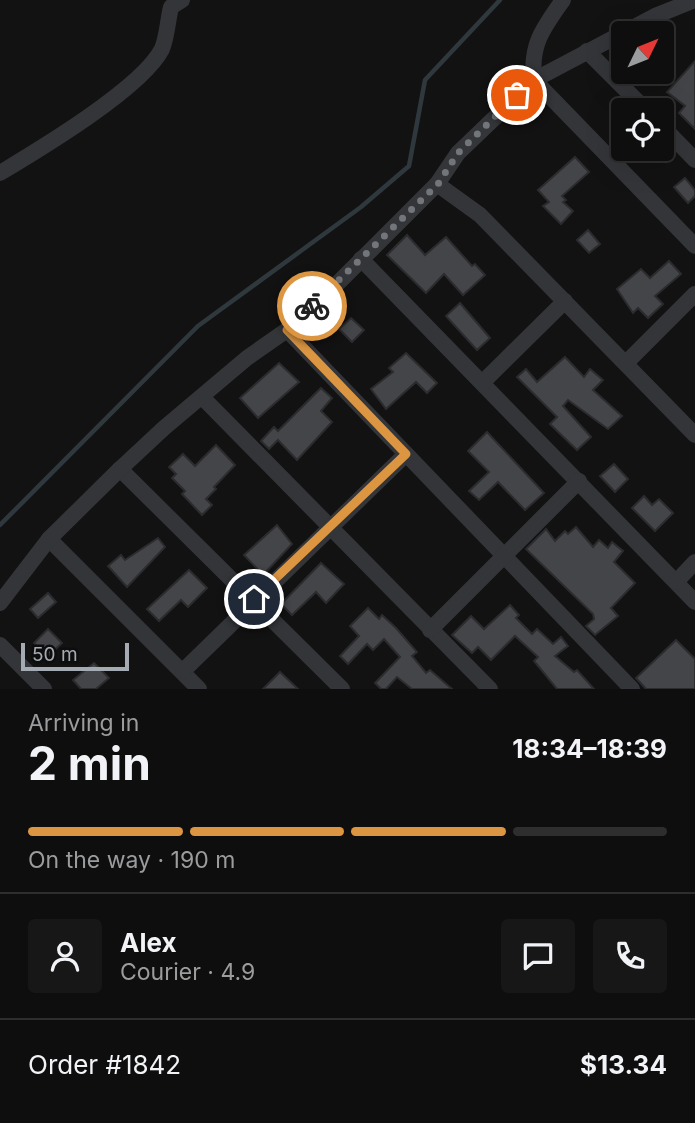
<!DOCTYPE html>
<html lang="en">
<head>
<meta charset="utf-8">
<style>
	body { margin:0; font-family:Inter,sans-serif; background:#171717; color:#f1f3f6; height:100vh; display:flex; flex-direction:column; font-size:26px; white-space:nowrap }
	* { box-sizing:border-box; margin:0 }
	p { font-size:23px; color:#9b9c9e }
	.icon { flex:none; width:38px; height:38px; fill:none; stroke:currentColor; stroke-width:2; stroke-linecap:round; stroke-linejoin:round }
	.map { position:relative; height:689px; overflow:hidden }
	.panel { display:flex; flex-direction:column; background:#0e0e0e; flex:1 }
	.panel>* { flex:none }
	.needle { width:46px; rotate:47deg }
	.controls { position:absolute; left:611px; top:21px; display:grid; gap:14px }
	.controls a { display:grid; place-items:center; width:63px; height:63px; border-radius:7px; background:#0e0e0e; box-shadow:0 7px 28px #0002,0 0 0 2px #2e2e2e; font-size:35px }
	.scale { position:absolute; left:21px; bottom:18px; width:108px; box-sizing:border-box; padding-left:7px; border:4px solid #a5abb2; border-top:0; font-size:19px; line-height:24px; white-space:nowrap; color:#a5abb2; -webkit-text-stroke:5px #0d0d0e; paint-order:stroke }
	.pin { position:absolute; display:grid; place-items:center; width:60px; height:60px; color:#fff; margin:-30px; border:4px solid #fff; border-radius:50%; box-shadow:0 2px 7px #0007 }
	.courier { position:absolute; display:grid; place-items:center; width:70px; height:70px; margin:-35px; border:5px solid #dc9541; border-radius:50%; background:#fff; color:#222; box-shadow:0 2px 9px #0007 }
	.head em { font-style:normal; font-weight:700 }
	.head div { display:flex; flex-direction:column-reverse }
	.head { display:flex; align-items:center; justify-content:space-between; height:119px; padding:0 28px }
	h1 { font-size:46px; font-weight:700; line-height:52px }
	.bar { display:grid; grid-template-columns:repeat(4,1fr); gap:10px 7px; align-content:center; height:84px; padding:0 28px }
	.bar i { height:9px; border-radius:5px; background:#2e2e2e }
	.bar .current { background:#dc9541 }
	.bar p { grid-column:span 4 }
	.line { display:flex; align-items:center; gap:18px; padding:0 28px; border-top:2px solid #2e2e2e }
	.line div { flex:1 }
	.round { display:grid; place-items:center; flex:none; width:74px; height:74px; border-radius:7px; background:#171717 }
	.map>svg:first-child { display:block }
	.lines { fill:none; stroke-linecap:round; stroke-linejoin:round }
	.stream { stroke:#2f383c; stroke-width:4.5 }
	.building { fill:#444548; stroke:#2c2c2f; stroke-width:2 }
	.street { stroke:#333538; stroke-width:16 }
	.done { stroke:#72757a; stroke-width:7; stroke-dasharray:0 12.6 }
	.route { stroke:#dc9541; stroke-width:9 }
</style>
</head>
<body>
<div class="map">
<svg width="695" height="689" viewBox="0 0 695 689">
	<rect width="100%" height="100%" fill="#121213"/>
	<g class="lines">
		<path class="stream" d="M0,525L198,326L361,207L409,166L425,80L500,0"/>
	</g>
	<g class="building">
		<path d="M695,61V129L679,113L685,106L667,92Z"/>
		<path d="M575,157L589,172L562,196L566,200L563,202L573,211L561,224L543,206L549,202L538,190Z"/>
		<path d="M685,178L695,190V196L688,203L674,187Z"/>
		<path d="M588,230L600,244L589,253L577,240Z"/>
		<path d="M407,235L425,255L446,237L472,266L475,264L485,275L463,295L444,274L426,293L387,255Z"/>
		<path d="M669,261L681,274L655,296L663,304L648,318L638,308L633,313L617,289L641,269L650,278Z"/>
		<path d="M460,303L490,338L477,350L446,316Z"/>
		<path d="M351,318L364,330L352,342L339,329Z"/>
		<path d="M406,353L437,383L427,393L416,382L386,409L371,389L393,372L389,368Z"/>
		<path d="M565,357L584,377L590,369L603,380L593,390L622,416L608,429L568,400L563,406L591,437L577,450L550,424L557,417L517,377L526,369L537,382Z"/>
		<path d="M279,363L299,382L258,418L240,398Z"/>
		<path d="M321,388L332,398L321,411L332,422L297,460L278,440L269,449L261,441L274,427L278,431Z"/>
		<path d="M487,432L544,493L525,510L498,482L479,500L469,491L489,472L468,451Z"/>
		<path d="M216,445L235,465L214,487L216,489L206,499L212,505L202,515L182,494L185,491L172,478L176,474L169,467L183,454L195,466Z"/>
		<path d="M614,464L628,479L615,492L600,476Z"/>
		<path d="M644,496L652,505L659,499L673,513L655,531L632,508Z"/>
		<path d="M277,525L292,544L263,575L244,555Z"/>
		<path d="M576,527L593,547L599,540L608,548L612,542L623,551L614,562L635,583L611,608L618,616L595,635L586,626L594,619L593,614L526,549L546,529L555,541L565,531L568,534Z"/>
		<path d="M158,538L165,547L127,587L108,566L121,555L125,560Z"/>
		<path d="M321,563L344,584L326,603L316,592L292,615L281,604Z"/>
		<path d="M189,570L207,588L188,607L181,600L159,621L147,609Z"/>
		<path d="M48,593L56,602L38,618L30,609Z"/>
		<path d="M510,605L519,615L516,618L532,634L537,629L553,644L561,637L568,646L555,656L574,672L577,670L594,689H557L534,661L538,657L515,636L491,660L478,647L472,653L452,635L471,616L484,629Z"/>
		<path d="M368,608L379,619L382,615L396,628L417,652L412,656L426,673L430,670L452,689H412L397,677L386,689H381L375,683L400,657L384,639L373,650L367,644L348,664L340,656L359,636L350,626Z"/>
		<path d="M48,629L62,643L47,657L34,643Z"/>
		<path d="M676,640L695,659V689H646L636,678Z"/>
		<path d="M94,663L109,678L96,689H81L73,680Z"/>
		<path d="M280,672L298,689H263Z"/>
	</g>
	<g class="lines">
		<g class="street">
			<path d="M563,0C543,28 530,45 534,80L695,246"/>
			<path d="M587,51L646,110"/>
			<path d="M662,126L695,160"/>
			<path d="M0,173C40,149 142,88 162,49C167,37 168,19 171,7L182,0"/>
			<path d="M437,184L480,215L695,435"/>
			<path d="M361,259L695,602"/>
			<path d="M287,330L632,689"/>
			<path d="M626,363L695,294"/>
			<path d="M482,383L565,301"/>
			<path d="M202,397L490,689"/>
			<path d="M120,469L342,689"/>
			<path d="M49,539L199,689"/>
			<path d="M676,582L695,562"/>
			<path d="M0,603L49,539L120,469L164,428L247,358L287,330L333,288L437,184L458,153L534,80L655,16L695,0"/>
			<path d="M430,630L579,481"/>
			<path d="M0,645L44,689"/>
			<path d="M183,671L406,454"/>
		</g>
	</g>
	<g class="lines">
		<path class="done" d="M312,306L438,184L458,153L517,95"/>
		<path class="route" d="M254,599L406,454L287,330L312,306"/>
	</g>
</svg>
<div class="controls">
<a><svg class="needle" viewBox="-14 -14 28 28"><path d="M0-13l5 13h-10z" fill="#e53935"/><path d="M0 13l5-13h-10z" fill="#9b9c9e"/></svg></a>
<a><svg class="icon" aria-label="locate" viewBox="0 0 24 24"><circle cx="12" cy="12" r="6"/><path d="M12 2v4M12 18v4M2 12h4M18 12h4"/></svg></a>
</div>
<div class="scale">50 m</div>
<div class="pin" style="left:517px;top:95px;background:#ea580c"><svg class="icon" aria-label="bag" viewBox="0 0 24 24"><path d="M5 8h14l-1 12H6zM9 8a3 3 0 0 1 6 0"/></svg></div>
<div class="pin" style="left:254px;top:599px;background:#1f2937"><svg class="icon" aria-label="home" viewBox="0 0 24 24"><path d="M3 11l9-7 9 7M6 9v11h12V9"/></svg></div>
<div class="courier" style="left:312px;top:306px"><svg class="icon" aria-label="bike" viewBox="0 0 24 24"><circle cx="6" cy="16" r="4"/><circle cx="18" cy="16" r="4"/><path d="M6 16l4-8h5l3 8M10 8l3 8H6M13 5h3"/></svg></div>
</div>
<section class="panel">
<div class="head"><div><h1>2 min</h1><p>Arriving in</p></div><em>18:34–18:39</em></div>
<div class="bar"><i class="current"></i><i class="current"></i><i class="current"></i><i></i><p>On the way · 190 m</p></div>
<div class="line" style="height:126px"><a class="round"><svg class="icon" aria-label="person" viewBox="0 0 24 24"><circle cx="12" cy="8" r="4"/><path d="M4 21q1-7 8-7t8 7"/></svg></a><div><b>Alex</b><p>Courier · 4.9</p></div><a class="round"><svg class="icon" aria-label="chat" viewBox="0 0 24 24"><path d="M4 5h16v11H9l-5 4z"/></svg></a><a class="round"><svg class="icon" aria-label="phone" viewBox="0 0 24 24"><path d="M5 4h4l2 5-3 2q2 4 5 5l2-3 5 2v4C11 20 4 13 5 4z"/></svg></a></div>
<div class="line" style="height:91px"><div>Order #1842</div><b>$13.34</b></div>
</section>
</body>
</html>
